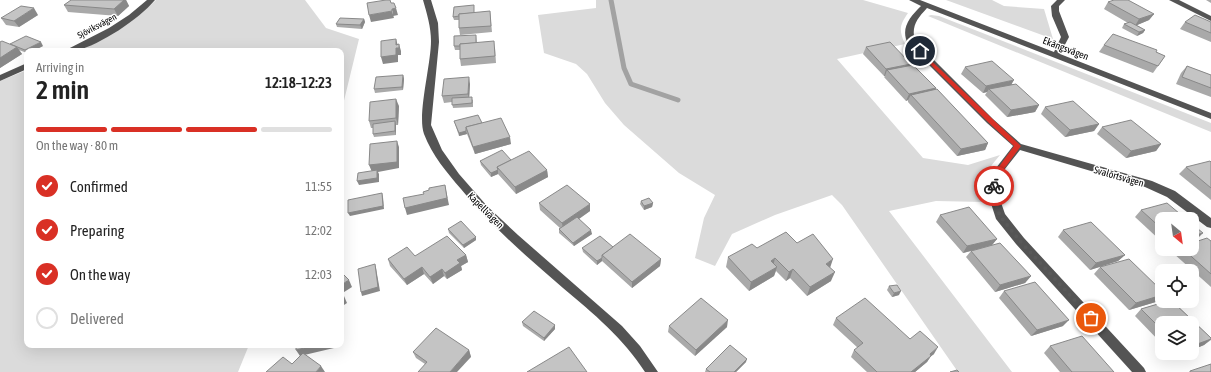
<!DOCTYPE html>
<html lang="en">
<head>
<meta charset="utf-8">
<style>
	body { margin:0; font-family:"Asap Condensed",sans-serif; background:#f6f6f6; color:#222; height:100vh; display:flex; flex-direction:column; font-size:15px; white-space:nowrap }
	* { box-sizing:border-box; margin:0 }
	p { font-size:13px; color:#767676 }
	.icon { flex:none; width:22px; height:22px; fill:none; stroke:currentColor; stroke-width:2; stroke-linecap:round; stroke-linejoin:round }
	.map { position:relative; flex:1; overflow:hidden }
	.drawer { position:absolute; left:24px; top:48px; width:320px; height:300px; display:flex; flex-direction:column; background:#fff; border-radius:8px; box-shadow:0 4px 16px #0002 }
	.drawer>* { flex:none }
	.needle { width:26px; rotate:151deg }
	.tools { position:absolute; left:1155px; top:212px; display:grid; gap:8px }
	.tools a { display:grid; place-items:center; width:44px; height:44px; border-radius:8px; background:#fff; box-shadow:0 4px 16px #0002; font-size:20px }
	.pin { position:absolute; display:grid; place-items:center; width:34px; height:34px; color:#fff; margin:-17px; border:2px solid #fff; border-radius:50%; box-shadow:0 1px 4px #0007 }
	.courier { position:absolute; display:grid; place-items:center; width:40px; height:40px; margin:-20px; border:3px solid #d93025; border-radius:50%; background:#fff; color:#222; box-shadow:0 1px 5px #0007 }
	.summary em { font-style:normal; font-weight:600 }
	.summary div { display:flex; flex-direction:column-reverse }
	.summary { display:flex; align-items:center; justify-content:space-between; height:68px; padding:0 12px }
	h1 { font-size:26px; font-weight:600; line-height:30px }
	.bar { display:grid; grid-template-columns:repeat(4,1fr); gap:6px 4px; align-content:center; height:48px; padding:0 12px }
	.bar i { height:5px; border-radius:3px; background:#e0e0e0 }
	.bar .selected { background:#d93025 }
	.bar p { grid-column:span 4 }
	ol { padding:0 12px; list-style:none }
	li { display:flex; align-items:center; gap:12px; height:44px }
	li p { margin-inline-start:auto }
	li .icon { padding:4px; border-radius:50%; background:#d93025; color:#fff; stroke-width:4 }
	li:last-child { color:#767676 }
	li i { width:22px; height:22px; border:2px solid #e0e0e0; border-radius:50% }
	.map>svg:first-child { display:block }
	.green { fill:#dbdbdb }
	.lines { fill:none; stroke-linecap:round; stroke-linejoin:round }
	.stream { stroke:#a2a2a2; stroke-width:5 }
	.minor { fill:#545454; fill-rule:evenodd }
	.wall { fill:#a9a9a9 }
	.shaded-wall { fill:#898989 }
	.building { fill:#c4c4c4; stroke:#898989 }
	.route { fill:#d93025 }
	.done { stroke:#595959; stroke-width:4; stroke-dasharray:0 7.2 }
	.labels { text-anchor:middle; stroke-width:3; stroke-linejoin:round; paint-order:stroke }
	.far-street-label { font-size:9px; fill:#000; stroke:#fff }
	.street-label { font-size:10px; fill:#000; stroke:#fff }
</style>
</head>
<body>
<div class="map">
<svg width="1211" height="372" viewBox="0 0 1211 372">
	<rect width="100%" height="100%" fill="#fff"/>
	<g class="green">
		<path d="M156,0H305L326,28L359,39L341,113V51H75C107,38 130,24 156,0Z"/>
		<path d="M596,0H863L908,13C899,26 899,30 905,44L837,59L923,158L968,165L1000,155C986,172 979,180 984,202L936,201L889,211L1012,372H958L842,205L832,195L775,215L732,234L715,266L695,258L704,218L715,195L679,173L624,125L605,103L587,74L576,64L544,53L538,15L596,8Z"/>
		<path d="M946,0H992L1004,6L1044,9L1053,39Z"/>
		<path d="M931,15L939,16L980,32L1211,123V132L928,16Z"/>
		<path d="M27,70V345H249L238,372H0V81Z"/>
	</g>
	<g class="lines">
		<path class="stream" d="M611,0L624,68L631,84L678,100"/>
		<g class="minor">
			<path d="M147,0H155C138,20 101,44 76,51C73,52 68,51 64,51L109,28L129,15Z"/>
			<path d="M423,0H431L438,23L439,42L431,125L442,150L459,174L487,206L518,235L622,326L640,346L658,372H645C624,339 593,313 563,288C527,257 491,226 461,189C447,173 432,155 424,134C417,115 431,65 431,41C431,27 427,14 423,0Z"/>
			<path d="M909,0H920L1054,52L1061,37L1052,16L1051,6L1057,0H1065L1059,6V11L1069,37L1060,54L1211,113V119L927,8C917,19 911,26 915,41L993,119L1021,144L1152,181L1175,191L1211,218V228L1207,227L1167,197L1145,187L1020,150L1005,169L997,191L1005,214L1024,238L1144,368L1146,372H1132L1016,244L996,219L987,191L996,168L1013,146L987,123L908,44C900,28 910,17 921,6Z"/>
			<path d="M1169,0H1179L1211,16V21Z"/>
			<path d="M27,63V69L0,81V75Z"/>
		</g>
	</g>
	<g class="wall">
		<path d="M71,0H126L129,6L118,16L68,12L64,5Z"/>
		<path d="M1206,0H1211V3Z"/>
		<path d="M1108,2L1154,14L1149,20L1137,25L1145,30L1143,33L1137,36L1122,28L1124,24L1128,23L1104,9Z"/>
		<path d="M474,5V13L490,11L492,32L460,35L459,28V20H454L453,17Z"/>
		<path d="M38,15L19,27L6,25L1,18Z"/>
		<path d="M364,19L365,22L362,29L337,27L336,24Z"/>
		<path d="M1185,22H1211V42L1180,29Z"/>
		<path d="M476,35L477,43L495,48L496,63L461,66L460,59V50H455L454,46Z"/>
		<path d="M0,42L11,45L43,46L33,51H27V53L19,50L22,54L0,68Z"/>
		<path d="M1104,45L1156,52L1165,56L1153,73L1099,52Z"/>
		<path d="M866,47L911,66L936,88L935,90L988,143L985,150L957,156L908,102V100L906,101L884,77L885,76H884L863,54Z"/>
		<path d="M1187,66L1211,75V97L1176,84L1181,73Z"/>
		<path d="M965,67L1012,84L1039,105L1035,112L1007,117L985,95L987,92L983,93L961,74Z"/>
		<path d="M403,75L404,79L403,90L375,93L374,89Z"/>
		<path d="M470,84L469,97L473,100V107L453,108L452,102L444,103L442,96Z"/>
		<path d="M399,106L398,125H396V135L374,137L373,134V128H371L369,121Z"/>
		<path d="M1045,107L1099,124L1094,131L1065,137L1041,114Z"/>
		<path d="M454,121L482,123L511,144L475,154L467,134L459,136Z"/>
		<path d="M1102,127L1161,144L1156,151L1126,158L1097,134Z"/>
		<path d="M511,160L547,170L548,177L516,194L498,174L491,177L481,165L480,161Z"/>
		<path d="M1211,162V200L1179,174L1186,167Z"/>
		<path d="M641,201L653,203L652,207L644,210L640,204Z"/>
		<path d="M539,203L590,211L579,219L592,234L574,246L559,233V229L560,228L540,210Z"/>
		<path d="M1141,210L1162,219V242L1135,217Z"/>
		<path d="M940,215L997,239L992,245L1031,276L1025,283L995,292L966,257L971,251L963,253L936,222Z"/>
		<path d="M448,229L476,237V240L464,248L449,233Z"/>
		<path d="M1063,230L1125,255L1118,261L1090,270L1058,237Z"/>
		<path d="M1211,241V287L1173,253L1177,249H1192Z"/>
		<path d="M797,243L830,267L831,281L807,296L790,278L786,281L776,271L774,276L749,291L726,267L728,257L757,248Z"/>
		<path d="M613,247L661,259L660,266L632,288L602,261L597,265L583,252L582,248Z"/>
		<path d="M466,255L468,262L461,266L462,270L447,279L444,276L433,284L424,274L407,285L390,266L388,259L415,256Z"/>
		<path d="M1100,267L1162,291V298L1159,301L1129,310L1094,274Z"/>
		<path d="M889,286L899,295L892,297L887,290Z"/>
		<path d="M1004,291L1063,326L1031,336L999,298Z"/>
		<path d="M1168,301H1172L1211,338V340L1204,345L1192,350V323H1162V344L1135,316L1141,309Z"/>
		<path d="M836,318L910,339L934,354L931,356L927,362L915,372H867L851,357L854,350L858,348L833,325Z"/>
		<path d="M522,322L555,329L544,341L523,326Z"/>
		<path d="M669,326L727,327L695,356L668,332Z"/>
		<path d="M1050,346L1114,372H1060L1044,353Z"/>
		<path d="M469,350L471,357L425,364L416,358L413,352Z"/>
		<path d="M1171,353H1182L1173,356Z"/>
		<path d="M746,362L736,372H705L706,369Z"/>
	</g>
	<g class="shaded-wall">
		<path d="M124,0H126L129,6L118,16L114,9Z"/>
		<path d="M34,8L38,15L19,27L14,21Z"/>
		<path d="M396,8L398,15L393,16L392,9Z"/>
		<path d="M392,11L394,18L371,22L369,15Z"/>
		<path d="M1154,14L1149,20L1135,26L1139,19Z"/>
		<path d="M364,19L365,22L362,29L360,25Z"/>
		<path d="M1145,30L1143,33L1137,36L1139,32Z"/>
		<path d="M396,39L398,46L399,44L401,51V55H398V62L383,64L381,57L396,48Z"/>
		<path d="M41,42L43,46L33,51H27V53L25,50Z"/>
		<path d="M17,47L22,54L0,68V58Z"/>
		<path d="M911,64L909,71L887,70L885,76H884L886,69Z"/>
		<path d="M403,75L404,79L403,90L402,87Z"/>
		<path d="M469,77L470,84L469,101L468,94Z"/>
		<path d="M1014,80L1010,87L989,89L987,92L983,93L986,86Z"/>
		<path d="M936,88L932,95H911L908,100L906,101L909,94Z"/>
		<path d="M396,99L399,106L398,125L396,118Z"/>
		<path d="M1039,105L1035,112L1007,117L1011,110Z"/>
		<path d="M395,121L396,125V135L395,131Z"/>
		<path d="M1099,124L1094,131L1065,137L1070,130Z"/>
		<path d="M466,131L467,134L459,136V133Z"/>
		<path d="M510,137L511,144L475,154L473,147Z"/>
		<path d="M397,141L399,147V168L378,172L379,174V182L359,185L357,181L372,172L369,165Z"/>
		<path d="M988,143L985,150L957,156L961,149Z"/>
		<path d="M1161,144L1156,151L1126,158L1131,151Z"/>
		<path d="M498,170V174L491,177V173Z"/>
		<path d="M547,170L548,177L516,194L515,187Z"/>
		<path d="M445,185L449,205L407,215L405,208Z"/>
		<path d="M382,193L383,197L384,209L350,216L348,213Z"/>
		<path d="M653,203L652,207L644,210V206Z"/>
		<path d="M590,204V211L563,230L562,223Z"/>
		<path d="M591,230L592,234L574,246L573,243Z"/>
		<path d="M1203,233L1196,240L1192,241V236Z"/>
		<path d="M476,237V240L464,248L463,245Z"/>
		<path d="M997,239L992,245L963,253L967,246Z"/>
		<path d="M466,255L468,262L461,266L462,270L447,279L445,273L457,260Z"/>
		<path d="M1125,255L1118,261L1090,270L1096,263Z"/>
		<path d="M602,258V261L597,265V261Z"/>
		<path d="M775,258L773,267L771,261Z"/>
		<path d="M661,259L660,266L632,288V282Z"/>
		<path d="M833,259L830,268L826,264Z"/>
		<path d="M375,264L376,268L380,291L362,296L361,292Z"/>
		<path d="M422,267L424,274L407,285L404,279Z"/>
		<path d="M777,267L774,276L749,291L751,282Z"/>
		<path d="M442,269L444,276L433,284L430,277Z"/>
		<path d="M793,269L790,278L786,281L789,272Z"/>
		<path d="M835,272L831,281L807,296L810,287Z"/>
		<path d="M1031,276L1025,283L995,292L1000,285Z"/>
		<path d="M349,280L352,287L341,294V285Z"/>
		<path d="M901,291L899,295L892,297L894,293Z"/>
		<path d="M1162,295V298L1159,301L1129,310L1136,303Z"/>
		<path d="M344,296L347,303L341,307V298Z"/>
		<path d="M728,320L727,327L695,356L696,350Z"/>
		<path d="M1069,320L1063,326L1031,336L1037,330Z"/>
		<path d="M555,325V329L544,341V338Z"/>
		<path d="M1211,339L1204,345L1192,350V346Z"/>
		<path d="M316,345H334V348L300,356L296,350Z"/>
		<path d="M938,347L934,354L925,361L930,354Z"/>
		<path d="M469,350L471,357L457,372H450Z"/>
		<path d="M1177,353H1182L1173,356Z"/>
		<path d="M931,356L927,362L915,372H911Z"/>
		<path d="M747,359L746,362L736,372H734Z"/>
		<path d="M321,366L325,372H316Z"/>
	</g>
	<g class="building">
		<path d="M71,0H124L114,9L64,5Z"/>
		<path d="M386,0H390L391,3H394L396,8L392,9V11L369,15L367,3Z"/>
		<path d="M1114,0H1128L1154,14L1139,19L1108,2Z"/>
		<path d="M474,5V13L459,14V16L453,17L454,7Z"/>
		<path d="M21,6L34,8L14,21L1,18Z"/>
		<path d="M490,11L491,26L459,28V14Z"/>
		<path d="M1195,15L1211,22V33L1185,22Z"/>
		<path d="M340,18L364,19L360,25L336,24Z"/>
		<path d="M1130,22L1145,30L1139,32L1124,24Z"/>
		<path d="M1113,34L1157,50L1156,52L1165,56L1158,66L1104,45Z"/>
		<path d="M476,35V43L460,44V46H454V36Z"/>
		<path d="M26,36L41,42L25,50L10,44Z"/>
		<path d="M396,39V45L399,44V48H396V55L381,57V41Z"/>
		<path d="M2,41L17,47L0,58V42Z"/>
		<path d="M494,41L495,56L460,59V44Z"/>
		<path d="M890,42L911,64L886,69L866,47Z"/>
		<path d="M992,61L1014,80L986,86L965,67Z"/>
		<path d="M913,65L936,88L909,94L887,70Z"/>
		<path d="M1187,66L1211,75V88L1182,77Z"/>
		<path d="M403,75L402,87L374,89L376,77Z"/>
		<path d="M469,77L468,94L442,96L444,79Z"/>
		<path d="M1016,84L1039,105L1011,110L989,89Z"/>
		<path d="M937,89L988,143L961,149L911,95Z"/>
		<path d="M472,97V103L452,105V98Z"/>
		<path d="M396,99V118L369,121L370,102Z"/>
		<path d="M1073,101L1099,124L1070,130L1045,107Z"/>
		<path d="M478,115L482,123L466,127V131L459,133L454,121Z"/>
		<path d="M501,118L510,137L473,147L466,127Z"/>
		<path d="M1131,120L1161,144L1131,151L1102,127Z"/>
		<path d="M395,121V131L373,134V124Z"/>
		<path d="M397,141V162L369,165L370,144Z"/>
		<path d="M502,150L511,160L497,167L498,170L491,173L480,161Z"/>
		<path d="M529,151L547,170L515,187L497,167Z"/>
		<path d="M1210,161L1211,162V188L1186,167Z"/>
		<path d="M377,170V178L357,181L358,173Z"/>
		<path d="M445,185L447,198L405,208L403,198L424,194L423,192L429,190V188Z"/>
		<path d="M567,185L590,204L562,223L539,203Z"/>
		<path d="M382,193L383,206L348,213V200Z"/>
		<path d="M649,198L653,203L644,206L641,201Z"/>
		<path d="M1167,203L1186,219H1162V229L1141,210Z"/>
		<path d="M969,207L997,239L967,246L940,215Z"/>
		<path d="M577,217L591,230L573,243L559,229Z"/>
		<path d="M461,221L476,237L463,245L448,229Z"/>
		<path d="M1091,222L1125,255L1096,263L1063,230Z"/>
		<path d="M1192,224L1203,233L1192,236Z"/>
		<path d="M786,232L797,243L813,234L833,259L826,264L835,272L810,287L793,269L789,272L775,258L771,261L777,267L751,282L728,257L752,244L757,248Z"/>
		<path d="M630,234L661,259L632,282L602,255Z"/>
		<path d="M447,236L466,255L457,260L460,263L445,273L442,269L430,277L422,267L404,279L388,259L407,247L415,256Z"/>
		<path d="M600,236L613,247L602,255V258L597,261L582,248Z"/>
		<path d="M1207,238L1211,241V274L1183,249H1192V243Z"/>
		<path d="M1000,243L1031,276L1000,285L971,251Z"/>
		<path d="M1129,259L1162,291V295L1136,303L1100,267Z"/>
		<path d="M375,264L378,287L361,292L358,269Z"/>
		<path d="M341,272L349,280L341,285Z"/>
		<path d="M1035,282L1069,320L1037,330L1004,291Z"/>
		<path d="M897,285L901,291L894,293L889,286Z"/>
		<path d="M341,294L344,296L341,298Z"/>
		<path d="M701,298L728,320L696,350L669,326Z"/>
		<path d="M865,298L910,339L920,331L938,347L930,354L931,356L911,372H877L854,350L863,343L836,318Z"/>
		<path d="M1168,301H1172L1211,338V339L1192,346V323H1162V330L1141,309Z"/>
		<path d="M534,311L555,325L544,338L522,322Z"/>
		<path d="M436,328L469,350L450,372H418L427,362L413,352Z"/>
		<path d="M1082,336L1114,372H1072L1050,346Z"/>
		<path d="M296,345H316L296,350Z"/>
		<path d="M730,345L747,359L734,372H710L706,369Z"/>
		<path d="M569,347L587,372H527Z"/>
		<path d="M303,353L321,366L316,372H266L283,357L292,364Z"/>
		<path d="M1211,364V372H1190V371Z"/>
		<path d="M957,370L959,372H950Z"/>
	</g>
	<path class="route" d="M920,50L1021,146L1004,169L996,188L994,189L991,186L998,168L1014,146L988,122L917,51Z"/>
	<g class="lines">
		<path class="done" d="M994,186L992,191L1000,216L1020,241L1091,318"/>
	</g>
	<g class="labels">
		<g class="far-street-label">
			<text transform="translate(97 26) rotate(-28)" y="3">Sjöviksvägen</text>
		</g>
		<g class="street-label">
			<text transform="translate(1066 48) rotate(21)" y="4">Ekängsvägen</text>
			<text transform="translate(1119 176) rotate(16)" y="4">Svalörtsvägen</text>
			<text transform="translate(486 210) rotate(45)" y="4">Kapellvägen</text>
		</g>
	</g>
</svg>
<div class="tools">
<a><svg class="needle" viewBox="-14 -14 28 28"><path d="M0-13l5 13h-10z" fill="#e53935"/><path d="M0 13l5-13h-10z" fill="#767676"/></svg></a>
<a><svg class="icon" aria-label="locate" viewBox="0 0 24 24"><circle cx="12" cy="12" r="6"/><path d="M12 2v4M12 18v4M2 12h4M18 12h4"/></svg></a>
<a><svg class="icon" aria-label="layers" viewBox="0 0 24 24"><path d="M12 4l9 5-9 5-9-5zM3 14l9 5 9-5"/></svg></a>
</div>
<div class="pin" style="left:1091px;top:318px;background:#ea580c"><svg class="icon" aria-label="bag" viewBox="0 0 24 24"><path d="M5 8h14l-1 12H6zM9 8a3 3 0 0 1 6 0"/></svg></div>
<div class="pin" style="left:920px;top:51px;background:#1f2937"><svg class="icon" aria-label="home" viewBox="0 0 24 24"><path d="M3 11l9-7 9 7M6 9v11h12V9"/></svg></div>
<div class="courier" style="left:994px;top:186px"><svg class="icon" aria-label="bike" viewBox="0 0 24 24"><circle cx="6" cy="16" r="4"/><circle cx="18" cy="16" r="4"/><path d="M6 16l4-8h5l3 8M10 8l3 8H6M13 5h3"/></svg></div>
<section class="drawer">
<div class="summary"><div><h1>2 min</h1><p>Arriving in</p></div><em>12:18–12:23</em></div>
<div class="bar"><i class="selected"></i><i class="selected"></i><i class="selected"></i><i></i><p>On the way · 80 m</p></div>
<ol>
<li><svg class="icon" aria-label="check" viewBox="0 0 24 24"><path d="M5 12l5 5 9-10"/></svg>Confirmed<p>11:55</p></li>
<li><svg class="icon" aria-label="check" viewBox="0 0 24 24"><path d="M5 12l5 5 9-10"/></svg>Preparing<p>12:02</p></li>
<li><svg class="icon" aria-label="check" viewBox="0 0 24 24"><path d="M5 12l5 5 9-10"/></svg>On the way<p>12:03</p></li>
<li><i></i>Delivered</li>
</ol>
</section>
</div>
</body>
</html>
